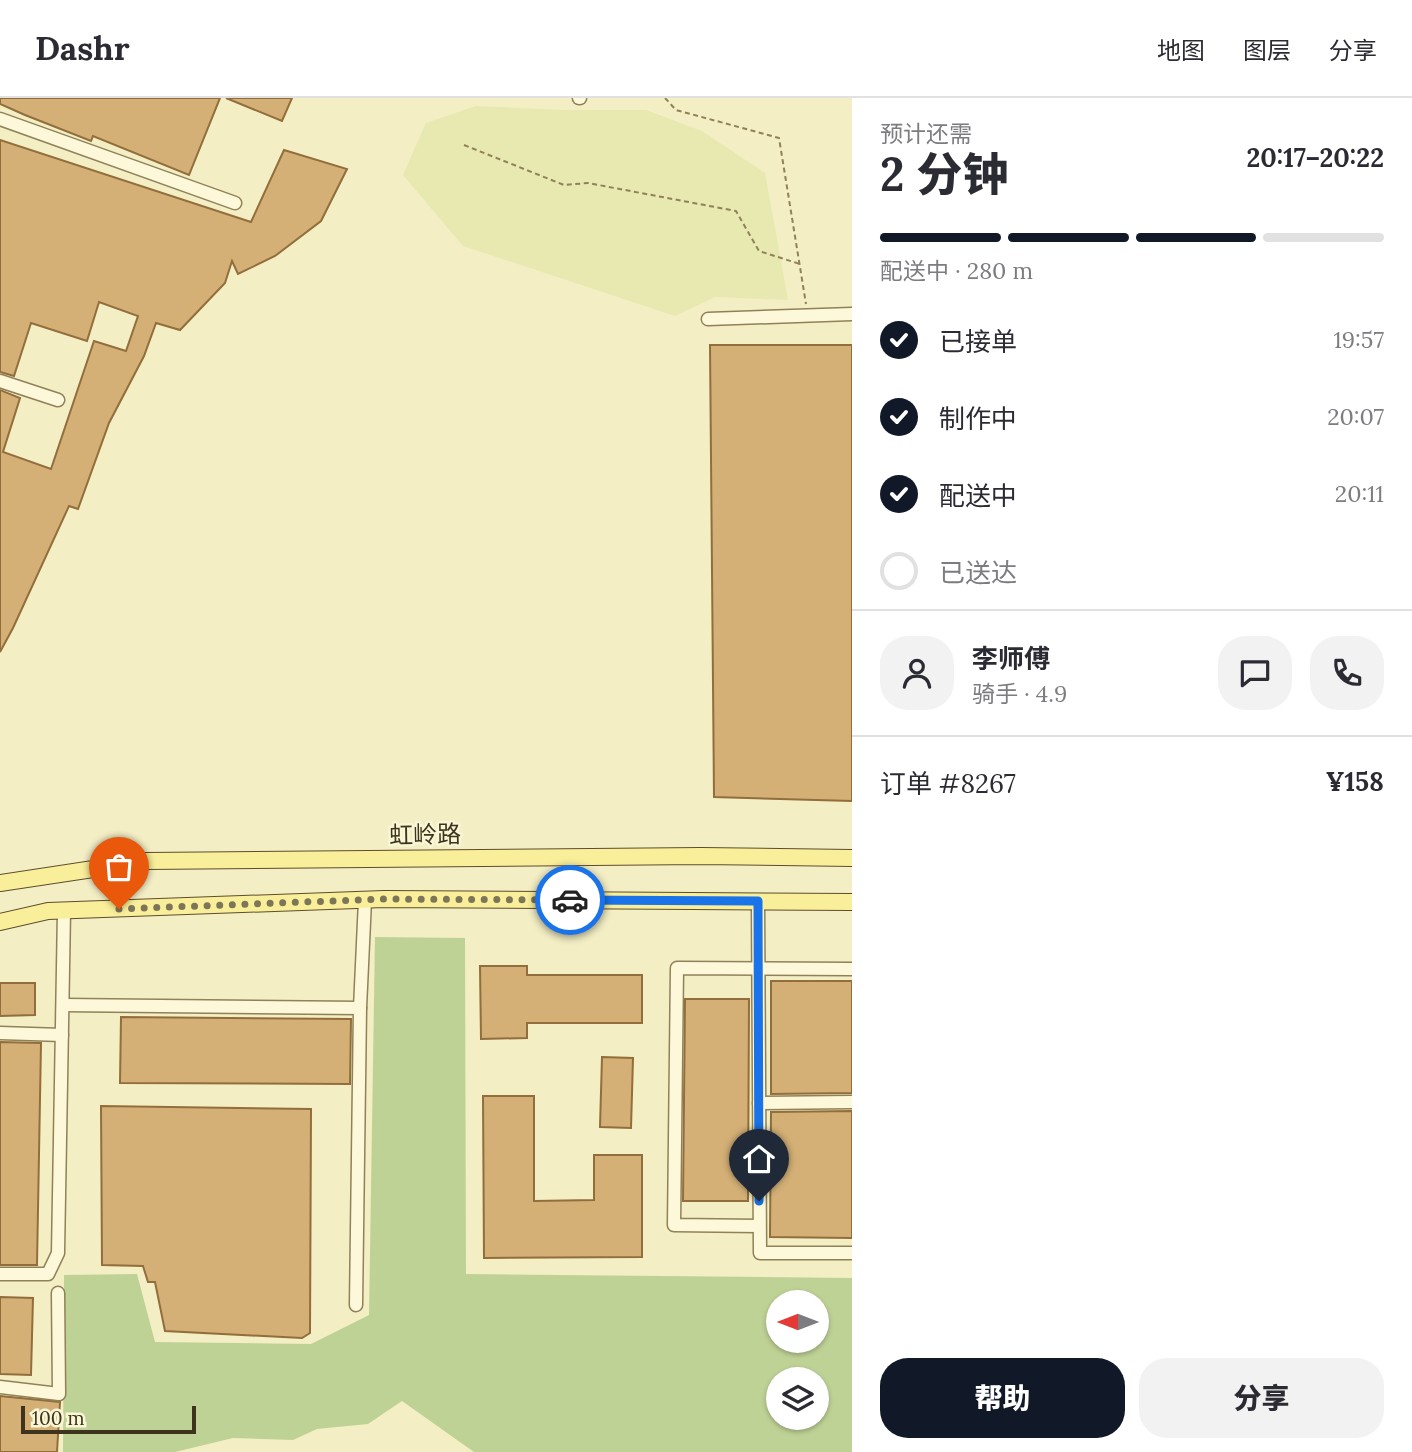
<!DOCTYPE html>
<html lang="zh">
<head>
<meta charset="utf-8">
<style>
	body { margin:0; font-family:Lora,"Noto Sans SC",serif; background:#f2f2f3; color:#2b2b33; height:100vh; display:flex; flex-direction:column; font-size:26px; white-space:nowrap }
	* { box-sizing:border-box; margin:0 }
	p { font-size:23px; color:#7c7c81 }
	.icon { flex:none; width:38px; height:38px; fill:none; stroke:currentColor; stroke-width:2; stroke-linecap:round; stroke-linejoin:round }
	.map { position:relative; flex:1; overflow:hidden }
	.side { display:flex; flex-direction:column; background:#fff; width:560px }
	.side>* { flex:none }
	.needle { width:46px; rotate:270deg }
	.controls { position:absolute; left:766px; top:1192px; display:grid; gap:14px }
	.controls a { display:grid; place-items:center; width:63px; height:63px; border-radius:50%; background:#fff; box-shadow:0 2px 5px #0004; font-size:35px }
	.scale { position:absolute; left:21px; bottom:18px; width:175px; box-sizing:border-box; padding-left:7px; border:4px solid #3e341e; border-top:0; font-size:19px; line-height:24px; white-space:nowrap; color:#3e341e; -webkit-text-stroke:5px #f9f6d5; paint-order:stroke }
	.pin { position:absolute; display:grid; place-items:center; width:60px; height:60px; color:#fff; margin:-72px -30px; border-radius:50% 50% 50% 0; rotate:-45deg; box-shadow:0 0 7px #0007 }
	.pin .icon { rotate:45deg }
	.courier { position:absolute; display:grid; place-items:center; width:70px; height:70px; margin:-35px; border:5px solid #1a73e8; border-radius:50%; background:#fff; color:#222; box-shadow:0 2px 9px #0007 }
	.summary em { font-style:normal; font-weight:800 }
	.summary div { display:flex; flex-direction:column-reverse }
	.summary { display:flex; align-items:center; justify-content:space-between; height:119px; padding:0 28px }
	h1 { font-size:46px; font-weight:800; line-height:52px }
	.bar { display:grid; grid-template-columns:repeat(4,1fr); gap:10px 7px; align-content:center; height:84px; padding:0 28px }
	.bar i { height:9px; border-radius:5px; background:#e1e1e2 }
	.bar .current { background:#111827 }
	.bar p { grid-column:span 4 }
	.line { display:flex; align-items:center; gap:18px; padding:0 28px; border-top:2px solid #e1e1e2 }
	.line div { flex:1 }
	.round { display:grid; place-items:center; flex:none; width:74px; height:74px; border-radius:28px; background:#f2f2f3 }
	ol { padding:0 28px; list-style:none }
	li { display:flex; align-items:center; gap:21px; height:77px }
	li p { margin-inline-start:auto }
	li .icon { padding:7px; border-radius:50%; background:#111827; color:#fff; stroke-width:4 }
	li:last-child { color:#7c7c81 }
	li i { width:38px; height:38px; border:4px solid #e1e1e2; border-radius:50% }
	.cta { display:flex; gap:14px; margin-top:auto; padding:14px 28px }
	.cta a { flex:1; height:80px; border-radius:28px; background:#111827; color:#fff; font-size:28px; font-weight:800; line-height:80px; text-align:center }
	.cta a+a { background:#f2f2f3; color:#2b2b33 }
	header { display:flex; align-items:center; gap:42px; box-sizing:border-box; height:98px; padding:0 35px; background:#fff; border-bottom:2px solid #e1e1e2 }
	header strong { font-size:33px }
	nav { display:flex; gap:38px; margin-inline-start:auto; font-size:24px }
	main { display:flex; flex:1; min-height:0 }
	.map>svg:first-child { display:block }
	.farmland { fill:#e7e9b1 }
	.green { fill:#bfd296; fill-rule:evenodd }
	.building { fill:#d4b076; stroke:#916e3b; stroke-width:2 }
	.lines { fill:none; stroke-linecap:round; stroke-linejoin:round }
	.minor-casing { stroke:#908158; stroke-width:15 }
	.major-casing { stroke:#5d4d2d; stroke-width:18 }
	.path { stroke:#908158; stroke-width:2; stroke-dasharray:5 3.5; stroke-linecap:butt }
	.minor { stroke:#fcf8d9; stroke-width:12 }
	.major { stroke:#f9ee99; stroke-width:16 }
	.done { stroke:#7d7558; stroke-width:7; stroke-dasharray:0 12.6 }
	.route { stroke:#1a73e8; stroke-width:9 }
	.labels { text-anchor:middle; stroke-width:5; stroke-linejoin:round; paint-order:stroke }
	.street-label { font-size:24px; fill:#3e341e; stroke:#f9f6d5 }
</style>
</head>
<body>
<header>
<strong>Dashr</strong>
<nav><a>地图</a><a>图层</a><a>分享</a></nav>
</header>
<main>
<div class="map">
<svg width="852" height="1354" viewBox="0 0 852 1354">
	<rect width="100%" height="100%" fill="#f3eec4"/>
	<path class="farmland" d="M476,8L563,12H646L702,33L765,75L788,202L715,199L675,218L463,148L403,77L426,25Z"/>
	<path class="green" d="M375,839L465,840L466,1176L852,1180V1354H474L402,1303L368,1326L317,1331L293,1342L233,1340L175,1354H63L64,1177L137,1176L155,1244L311,1246L369,1217ZM779,1204H817V1242H779ZM779,1281H817V1320H779Z"/>
	<g class="building">
		<path d="M0,0H220L189,77L93,38L91,43L25,17L0,6Z"/>
		<path d="M226,0H292L282,23Z"/>
		<path d="M0,42L251,124L284,52L347,71L321,123L275,158L238,176L232,163L225,185L180,232L156,225L144,258L109,325L78,411L69,408L13,530L0,554V292L20,300L3,354L51,371L94,243L126,253L138,218L99,204L87,243L31,225L14,278L0,274Z"/>
		<path d="M710,247H852V703L714,699Z"/>
		<path d="M480,868H527V877H642V925H527V940L481,941Z"/>
		<path d="M771,883H852V995L771,996Z"/>
		<path d="M0,885H35V917L0,918Z"/>
		<path d="M685,901H749L748,1103H683Z"/>
		<path d="M121,919L351,921L350,986L120,985Z"/>
		<path d="M0,944L41,945L37,1167H0Z"/>
		<path d="M602,959L633,960L631,1030L600,1029Z"/>
		<path d="M483,998H534V1103L594,1102V1057H642V1159L484,1160Z"/>
		<path d="M101,1008L311,1011L310,1235L302,1240L165,1233L155,1184H148L143,1168L102,1167Z"/>
		<path d="M852,1013V1140L770,1139L771,1014Z"/>
		<path d="M0,1199L33,1200L31,1277L0,1276Z"/>
		<path d="M0,1298L60,1304L57,1354H0Z"/>
	</g>
	<g class="lines">
		<defs>
			<g id="minor">
				<path d="M579,0H580"/>
				<path d="M0,21L235,105"/>
				<path d="M708,221L852,216"/>
				<path d="M0,283L58,302"/>
				<path d="M758,803L760,1155H852"/>
				<path d="M63,907L360,910L356,1207"/>
				<path d="M360,910L365,802"/>
				<path d="M0,935L62,937"/>
				<path d="M759,1005L852,1004"/>
				<path d="M759,1128L674,1127L677,870L852,871"/>
				<path d="M0,1176H48L58,1155L64,813"/>
				<path d="M0,1289L59,1296L58,1195"/>
			</g>
			<g id="major">
				<path d="M0,785L146,763L701,758L852,760"/>
				<path d="M0,824L48,813L384,801L852,804"/>
			</g>
		</defs>
		<use href="#minor" class="minor-casing"/>
		<use href="#major" class="major-casing"/>
		<g class="path">
			<path d="M665,0L676,12L779,40L806,206"/>
			<path d="M464,47L564,87L588,85L736,113L759,153L800,166"/>
		</g>
		<use href="#minor" class="minor"/>
		<use href="#major" class="major"/>
	</g>
	<g class="lines">
		<path class="done" d="M119,811L384,801L570,802"/>
		<path class="route" d="M570,802L758,803L759,1103"/>
	</g>
	<g class="labels">
		<g class="street-label">
			<text transform="translate(425 737) rotate(-1)" y="8">虹岭路</text>
		</g>
	</g>
</svg>
<div class="controls">
<a><svg class="needle" viewBox="-14 -14 28 28"><path d="M0-13l5 13h-10z" fill="#e53935"/><path d="M0 13l5-13h-10z" fill="#7c7c81"/></svg></a>
<a><svg class="icon" aria-label="layers" viewBox="0 0 24 24"><path d="M12 4l9 5-9 5-9-5zM3 14l9 5 9-5"/></svg></a>
</div>
<div class="scale">100 m</div>
<div class="pin" style="left:119px;top:811px;background:#ea580c"><svg class="icon" aria-label="bag" viewBox="0 0 24 24"><path d="M5 8h14l-1 12H6zM9 8a3 3 0 0 1 6 0"/></svg></div>
<div class="pin" style="left:759px;top:1103px;background:#1f2937"><svg class="icon" aria-label="home" viewBox="0 0 24 24"><path d="M3 11l9-7 9 7M6 9v11h12V9"/></svg></div>
<div class="courier" style="left:570px;top:802px"><svg class="icon" aria-label="car" viewBox="0 0 24 24"><path d="M5 17H2v-5l4-1 3-4h7l3 4 3 1v5h-3M9 17h6M6 11h13"/><circle cx="7" cy="17" r="2"/><circle cx="17" cy="17" r="2"/></svg></div>
</div>
<section class="side">
<div class="summary"><div><h1>2 分钟</h1><p>预计还需</p></div><em>20:17–20:22</em></div>
<div class="bar"><i class="current"></i><i class="current"></i><i class="current"></i><i></i><p>配送中 · 280 m</p></div>
<ol>
<li><svg class="icon" aria-label="check" viewBox="0 0 24 24"><path d="M5 12l5 5 9-10"/></svg>已接单<p>19:57</p></li>
<li><svg class="icon" aria-label="check" viewBox="0 0 24 24"><path d="M5 12l5 5 9-10"/></svg>制作中<p>20:07</p></li>
<li><svg class="icon" aria-label="check" viewBox="0 0 24 24"><path d="M5 12l5 5 9-10"/></svg>配送中<p>20:11</p></li>
<li><i></i>已送达</li>
</ol>
<div class="line" style="height:126px"><a class="round"><svg class="icon" aria-label="person" viewBox="0 0 24 24"><circle cx="12" cy="8" r="4"/><path d="M4 21q1-7 8-7t8 7"/></svg></a><div><b>李师傅</b><p>骑手 · 4.9</p></div><a class="round"><svg class="icon" aria-label="chat" viewBox="0 0 24 24"><path d="M4 5h16v11H9l-5 4z"/></svg></a><a class="round"><svg class="icon" aria-label="phone" viewBox="0 0 24 24"><path d="M5 4h4l2 5-3 2q2 4 5 5l2-3 5 2v4C11 20 4 13 5 4z"/></svg></a></div>
<div class="line" style="height:91px"><div>订单 #8267</div><b>¥158</b></div>
<div class="cta"><a>帮助</a><a>分享</a></div>
</section>
</main>
</body>
</html>
